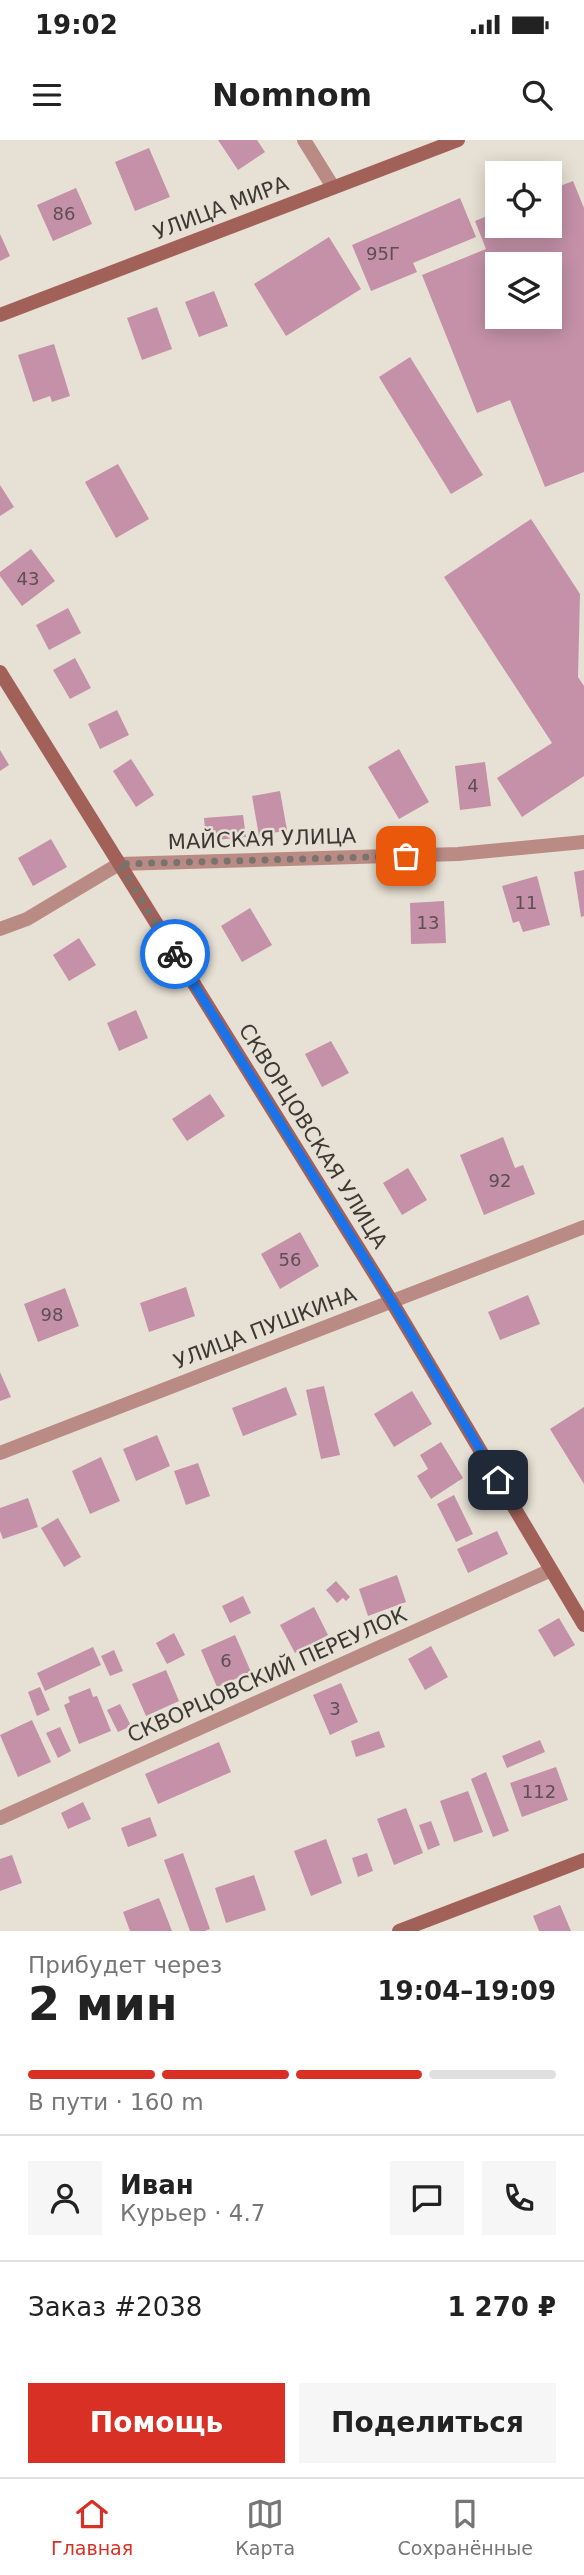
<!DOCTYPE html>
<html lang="ru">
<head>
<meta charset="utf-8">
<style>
	body { margin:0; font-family:"DejaVu Sans",sans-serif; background:#f6f6f6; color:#222; height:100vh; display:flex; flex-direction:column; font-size:26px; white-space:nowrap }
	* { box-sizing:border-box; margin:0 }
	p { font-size:23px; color:#767676 }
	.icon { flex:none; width:38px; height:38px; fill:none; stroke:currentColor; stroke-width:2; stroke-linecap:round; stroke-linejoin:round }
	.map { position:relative; height:1791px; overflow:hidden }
	.sheet { display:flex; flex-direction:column; background:#fff; flex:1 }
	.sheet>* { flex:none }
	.controls { position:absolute; left:485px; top:21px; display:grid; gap:14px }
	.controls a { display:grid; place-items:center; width:77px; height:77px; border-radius:0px; background:#fff; box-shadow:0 4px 18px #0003; font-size:35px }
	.pin { position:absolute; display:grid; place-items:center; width:60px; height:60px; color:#fff; margin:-30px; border-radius:14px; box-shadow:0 4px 10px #0006 }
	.courier { position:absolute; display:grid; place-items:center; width:70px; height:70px; margin:-35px; border:5px solid #1a73e8; border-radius:50%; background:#fff; color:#222; box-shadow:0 2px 9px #0007 }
	.summary em { font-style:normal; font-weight:700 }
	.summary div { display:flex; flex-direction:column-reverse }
	.summary { display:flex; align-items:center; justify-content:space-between; height:119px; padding:0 28px }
	h1 { font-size:46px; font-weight:700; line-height:52px }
	.bar { display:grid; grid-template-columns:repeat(4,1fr); gap:10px 7px; align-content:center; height:84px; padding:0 28px }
	.bar i { height:9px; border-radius:5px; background:#e0e0e0 }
	.bar .active { background:#d93025 }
	.bar p { grid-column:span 4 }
	.line { display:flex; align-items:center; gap:18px; padding:0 28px; border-top:2px solid #e0e0e0 }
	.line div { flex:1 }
	.round { display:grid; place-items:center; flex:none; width:74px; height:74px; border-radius:0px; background:#f6f6f6 }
	.cta { display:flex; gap:14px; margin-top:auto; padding:14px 28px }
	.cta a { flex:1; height:80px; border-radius:0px; background:#d93025; color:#fff; font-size:28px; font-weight:700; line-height:80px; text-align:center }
	.cta a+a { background:#f6f6f6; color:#222 }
	.status { display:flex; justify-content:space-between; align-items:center; height:49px; padding:0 35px; background:#fff; direction:ltr }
	.status svg { height:19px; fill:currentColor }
	header { display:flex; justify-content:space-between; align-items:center; height:91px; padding:0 28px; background:#fff; font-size:32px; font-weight:700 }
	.tab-bar { display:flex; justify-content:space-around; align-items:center; height:98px; border-top:2px solid #e0e0e0; background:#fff; font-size:19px; color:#767676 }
	.tab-bar a { display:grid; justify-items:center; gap:4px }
	.tab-bar .active { color:#d93025 }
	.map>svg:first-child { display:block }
	.building { fill:#c491a8; fill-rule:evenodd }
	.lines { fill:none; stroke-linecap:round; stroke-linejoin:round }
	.street { stroke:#b98b84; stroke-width:14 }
	.secondary { stroke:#a26158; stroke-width:14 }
	.done { stroke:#78736c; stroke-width:7; stroke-dasharray:0 12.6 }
	.route { stroke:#1a73e8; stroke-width:9 }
	.labels { text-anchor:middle; stroke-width:5; stroke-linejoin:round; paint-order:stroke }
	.number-label { font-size:18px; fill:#5e4f51 }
	.street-label { font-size:21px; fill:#3c3934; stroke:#e7e0d4 }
</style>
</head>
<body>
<div class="status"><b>19:02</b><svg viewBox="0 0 49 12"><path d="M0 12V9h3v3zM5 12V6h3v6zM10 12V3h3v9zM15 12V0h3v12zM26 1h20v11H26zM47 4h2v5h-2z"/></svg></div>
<header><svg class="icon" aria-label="menu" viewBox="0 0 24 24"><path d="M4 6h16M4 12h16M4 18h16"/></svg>Nomnom<svg class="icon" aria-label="search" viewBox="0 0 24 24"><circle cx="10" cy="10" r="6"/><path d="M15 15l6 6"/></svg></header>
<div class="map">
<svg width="584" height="1791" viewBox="0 0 584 1791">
	<rect width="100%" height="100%" fill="#e7e0d4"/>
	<g class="building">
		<path d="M218,0H257L265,12L238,30Z"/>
		<path d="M149,8L170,57L135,71L115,22Z"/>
		<path d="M573,41L584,68V332L545,347L510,260L477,273L422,135L486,109L475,81L497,72V86H550V50ZM497,124H550V177H497Z"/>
		<path d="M76,48L92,84L53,101L37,65Z"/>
		<path d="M460,58L476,97L413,123L417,132L371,151L352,105Z"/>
		<path d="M0,94L10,116L0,121Z"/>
		<path d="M329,97L361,149L286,196L254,144Z"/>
		<path d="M214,151L228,186L199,197L185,162Z"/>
		<path d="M157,167L172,209L142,220L127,178Z"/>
		<path d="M54,204L70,256L52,262L50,256L33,262L18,215Z"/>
		<path d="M410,217L483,335L451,354L379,237Z"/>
		<path d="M118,324L149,379L116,398L85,342Z"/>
		<path d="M0,345L14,367L0,376Z"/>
		<path d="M531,379L580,454L578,537L584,546V636L522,677L497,638L552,603L444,437Z"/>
		<path d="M31,409L55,441L22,466L0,436V432Z"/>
		<path d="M68,468L81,493L49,510L36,485Z"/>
		<path d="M75,518L91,548L70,559L53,530Z"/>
		<path d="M117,570L129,595L100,609L88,584Z"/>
		<path d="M399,609L429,662L399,679L368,627Z"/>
		<path d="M0,610L9,625L0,631Z"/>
		<path d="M131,619L154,655L136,667L113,631Z"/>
		<path d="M485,622L491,666L460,670L455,626Z"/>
		<path d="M280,651L287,690L259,696L252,656Z"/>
		<path d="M243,675L246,697L206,701L204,678Z"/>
		<path d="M51,699L67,727L33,746L18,718Z"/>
		<path d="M584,730V776L581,777L574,732Z"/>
		<path d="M537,736L550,785L523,792L519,781L513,783L502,746Z"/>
		<path d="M444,761L446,803L411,804L410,763Z"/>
		<path d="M250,768L272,805L242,822L221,786Z"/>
		<path d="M79,798L96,825L69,841L53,815Z"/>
		<path d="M136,870L148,898L119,911L107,883Z"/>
		<path d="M331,901L349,933L322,947L305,914Z"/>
		<path d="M210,954L225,976L187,1001L172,979Z"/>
		<path d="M503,997L515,1028L523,1025L535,1054L484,1075L460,1015Z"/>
		<path d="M408,1028L427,1060L402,1075L383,1043Z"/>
		<path d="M300,1092L319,1126L280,1149L261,1114Z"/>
		<path d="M186,1147L195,1176L149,1192L140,1163Z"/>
		<path d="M65,1148L79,1186L38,1202L24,1164Z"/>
		<path d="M528,1155L540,1184L500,1200L488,1172Z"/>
		<path d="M0,1232L11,1257L0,1261Z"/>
		<path d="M324,1246L340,1315L321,1319L306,1250Z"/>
		<path d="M286,1247L297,1275L243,1296L232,1268Z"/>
		<path d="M412,1251L432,1284L394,1307L374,1274Z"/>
		<path d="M584,1267V1344L550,1289Z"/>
		<path d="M157,1295L170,1326L136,1341L123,1309Z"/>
		<path d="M441,1302L463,1338L431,1359L417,1336L428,1329L420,1315Z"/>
		<path d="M101,1317L120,1361L90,1374L72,1331Z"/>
		<path d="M198,1323L210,1356L186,1365L174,1331Z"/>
		<path d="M454,1355L473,1394L456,1402L437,1364Z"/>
		<path d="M28,1358L38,1387L3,1399L0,1391V1368Z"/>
		<path d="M58,1378L81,1417L64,1427L41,1388Z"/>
		<path d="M497,1391L508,1414L468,1433L457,1409Z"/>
		<path d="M397,1435L406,1462L368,1476L359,1449Z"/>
		<path d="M336,1441L350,1457L346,1461L343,1458L337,1463L326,1450Z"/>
		<path d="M243,1456L251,1473L230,1483L222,1466Z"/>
		<path d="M314,1467L328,1495L295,1513L280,1485Z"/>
		<path d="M559,1478L575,1505L554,1517L538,1490Z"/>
		<path d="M174,1493L185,1515L167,1524L156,1503Z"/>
		<path d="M235,1495L251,1532L217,1547L201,1510Z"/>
		<path d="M431,1506L448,1537L425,1550L408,1519Z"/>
		<path d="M93,1507L101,1525L45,1551L37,1533Z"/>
		<path d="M114,1510L123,1531L110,1536L101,1516Z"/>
		<path d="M166,1530L179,1561L146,1576L132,1544Z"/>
		<path d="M341,1543L358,1582L330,1595L313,1555Z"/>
		<path d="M40,1547L50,1570L37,1576L28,1552Z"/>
		<path d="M90,1548L93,1557L97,1556L111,1591L79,1604L64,1565L70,1562L68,1557Z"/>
		<path d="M120,1564L131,1586L118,1592L107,1570Z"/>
		<path d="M32,1580L51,1622L18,1637L0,1595Z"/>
		<path d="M60,1587L71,1611L58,1618L46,1593Z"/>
		<path d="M379,1591L385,1607L356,1617L351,1601Z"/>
		<path d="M540,1600L545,1612L507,1628L502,1616Z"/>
		<path d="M219,1602L231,1632L158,1664L145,1634Z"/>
		<path d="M556,1627L568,1660L522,1677L510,1643Z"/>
		<path d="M486,1632L509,1691L493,1697L471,1639Z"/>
		<path d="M468,1651L483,1692L454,1702L440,1661Z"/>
		<path d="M83,1662L91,1679L68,1689L61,1673Z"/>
		<path d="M406,1668L423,1713L394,1725L377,1679Z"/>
		<path d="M150,1677L157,1696L128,1707L121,1688Z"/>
		<path d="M431,1681L440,1705L428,1710L419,1685Z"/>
		<path d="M326,1699L342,1743L311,1756L294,1711Z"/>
		<path d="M183,1713L210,1789L205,1791H190L164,1720Z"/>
		<path d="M367,1713L373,1731L358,1737L352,1718Z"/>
		<path d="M12,1715L22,1743L0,1751V1719Z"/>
		<path d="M254,1735L266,1770L226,1783L215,1748Z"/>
		<path d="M159,1758L172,1791H130L123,1772Z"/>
		<path d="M560,1765L571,1791H539L533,1776Z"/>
	</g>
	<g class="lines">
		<g class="street">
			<path d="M304,0L333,47"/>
			<path d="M0,789L27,779L119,724L458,714L584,702"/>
			<path d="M0,1313L584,1087"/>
			<path d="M0,1678L551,1430"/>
		</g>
		<g class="secondary">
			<path d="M0,175L458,0"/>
			<path d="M0,532L392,1162L584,1485"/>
			<path d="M399,1791L584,1720"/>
		</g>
	</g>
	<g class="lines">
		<path class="done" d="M175,814L119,724L406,716"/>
		<path class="route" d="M175,814L392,1162L498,1340"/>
	</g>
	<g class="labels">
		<g class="number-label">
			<text x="64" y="80">86</text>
			<text x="383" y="120">95Г</text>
			<text x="28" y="445">43</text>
			<text x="473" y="652">4</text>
			<text x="526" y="769">11</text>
			<text x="428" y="789">13</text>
			<text x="500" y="1047">92</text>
			<text x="290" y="1126">56</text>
			<text x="52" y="1181">98</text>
			<text x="226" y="1527">6</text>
			<text x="335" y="1575">3</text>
			<text x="539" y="1658">112</text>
		</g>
		<g class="street-label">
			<text transform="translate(221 68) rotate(-21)" y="7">УЛИЦА МИРА</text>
			<text transform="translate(262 699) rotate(-2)" y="7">МАЙСКАЯ УЛИЦА</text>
			<text transform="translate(313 996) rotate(58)" y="7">СКВОРЦОВСКАЯ УЛИЦА</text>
			<text transform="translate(265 1188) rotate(-21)" y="7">УЛИЦА ПУШКИНА</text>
			<text transform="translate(267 1535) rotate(-24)" y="7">СКВОРЦОВСКИЙ ПЕРЕУЛОК</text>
		</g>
	</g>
</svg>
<div class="controls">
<a><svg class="icon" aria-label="locate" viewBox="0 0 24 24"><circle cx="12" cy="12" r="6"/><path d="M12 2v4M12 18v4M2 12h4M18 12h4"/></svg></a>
<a><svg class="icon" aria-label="layers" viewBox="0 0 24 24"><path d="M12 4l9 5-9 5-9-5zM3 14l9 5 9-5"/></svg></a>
</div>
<div class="pin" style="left:406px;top:716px;background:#ea580c"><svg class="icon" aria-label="bag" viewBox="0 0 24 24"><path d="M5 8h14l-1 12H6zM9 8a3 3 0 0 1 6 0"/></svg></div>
<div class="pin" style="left:498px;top:1340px;background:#1f2937"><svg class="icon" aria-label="home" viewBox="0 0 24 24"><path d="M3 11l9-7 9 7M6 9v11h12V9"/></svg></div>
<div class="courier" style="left:175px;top:814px"><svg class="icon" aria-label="bike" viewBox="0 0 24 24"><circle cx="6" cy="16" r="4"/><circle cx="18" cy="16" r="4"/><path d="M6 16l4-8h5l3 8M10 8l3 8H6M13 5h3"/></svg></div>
</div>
<section class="sheet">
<div class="summary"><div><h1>2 мин</h1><p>Прибудет через</p></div><em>19:04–19:09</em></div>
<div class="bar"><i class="active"></i><i class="active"></i><i class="active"></i><i></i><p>В пути · 160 m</p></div>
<div class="line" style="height:126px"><a class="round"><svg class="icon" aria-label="person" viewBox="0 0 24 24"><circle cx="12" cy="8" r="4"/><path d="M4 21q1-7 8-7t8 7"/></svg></a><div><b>Иван</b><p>Курьер · 4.7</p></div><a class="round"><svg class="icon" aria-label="chat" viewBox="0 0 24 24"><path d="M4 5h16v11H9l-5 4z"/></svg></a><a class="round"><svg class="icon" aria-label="phone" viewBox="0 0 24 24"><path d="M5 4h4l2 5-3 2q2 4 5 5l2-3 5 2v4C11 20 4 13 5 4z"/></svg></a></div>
<div class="line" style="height:91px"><div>Заказ #2038</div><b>1 270 ₽</b></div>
<div class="cta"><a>Помощь</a><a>Поделиться</a></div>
</section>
<nav class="tab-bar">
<a class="active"><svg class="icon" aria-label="home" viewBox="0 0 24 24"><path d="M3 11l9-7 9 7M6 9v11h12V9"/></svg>Главная</a>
<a><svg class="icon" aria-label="map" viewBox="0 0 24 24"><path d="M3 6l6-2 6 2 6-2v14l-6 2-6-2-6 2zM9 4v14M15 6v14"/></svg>Карта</a>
<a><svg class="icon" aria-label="saved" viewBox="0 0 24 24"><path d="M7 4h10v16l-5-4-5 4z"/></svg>Сохранённые</a>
</nav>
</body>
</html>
